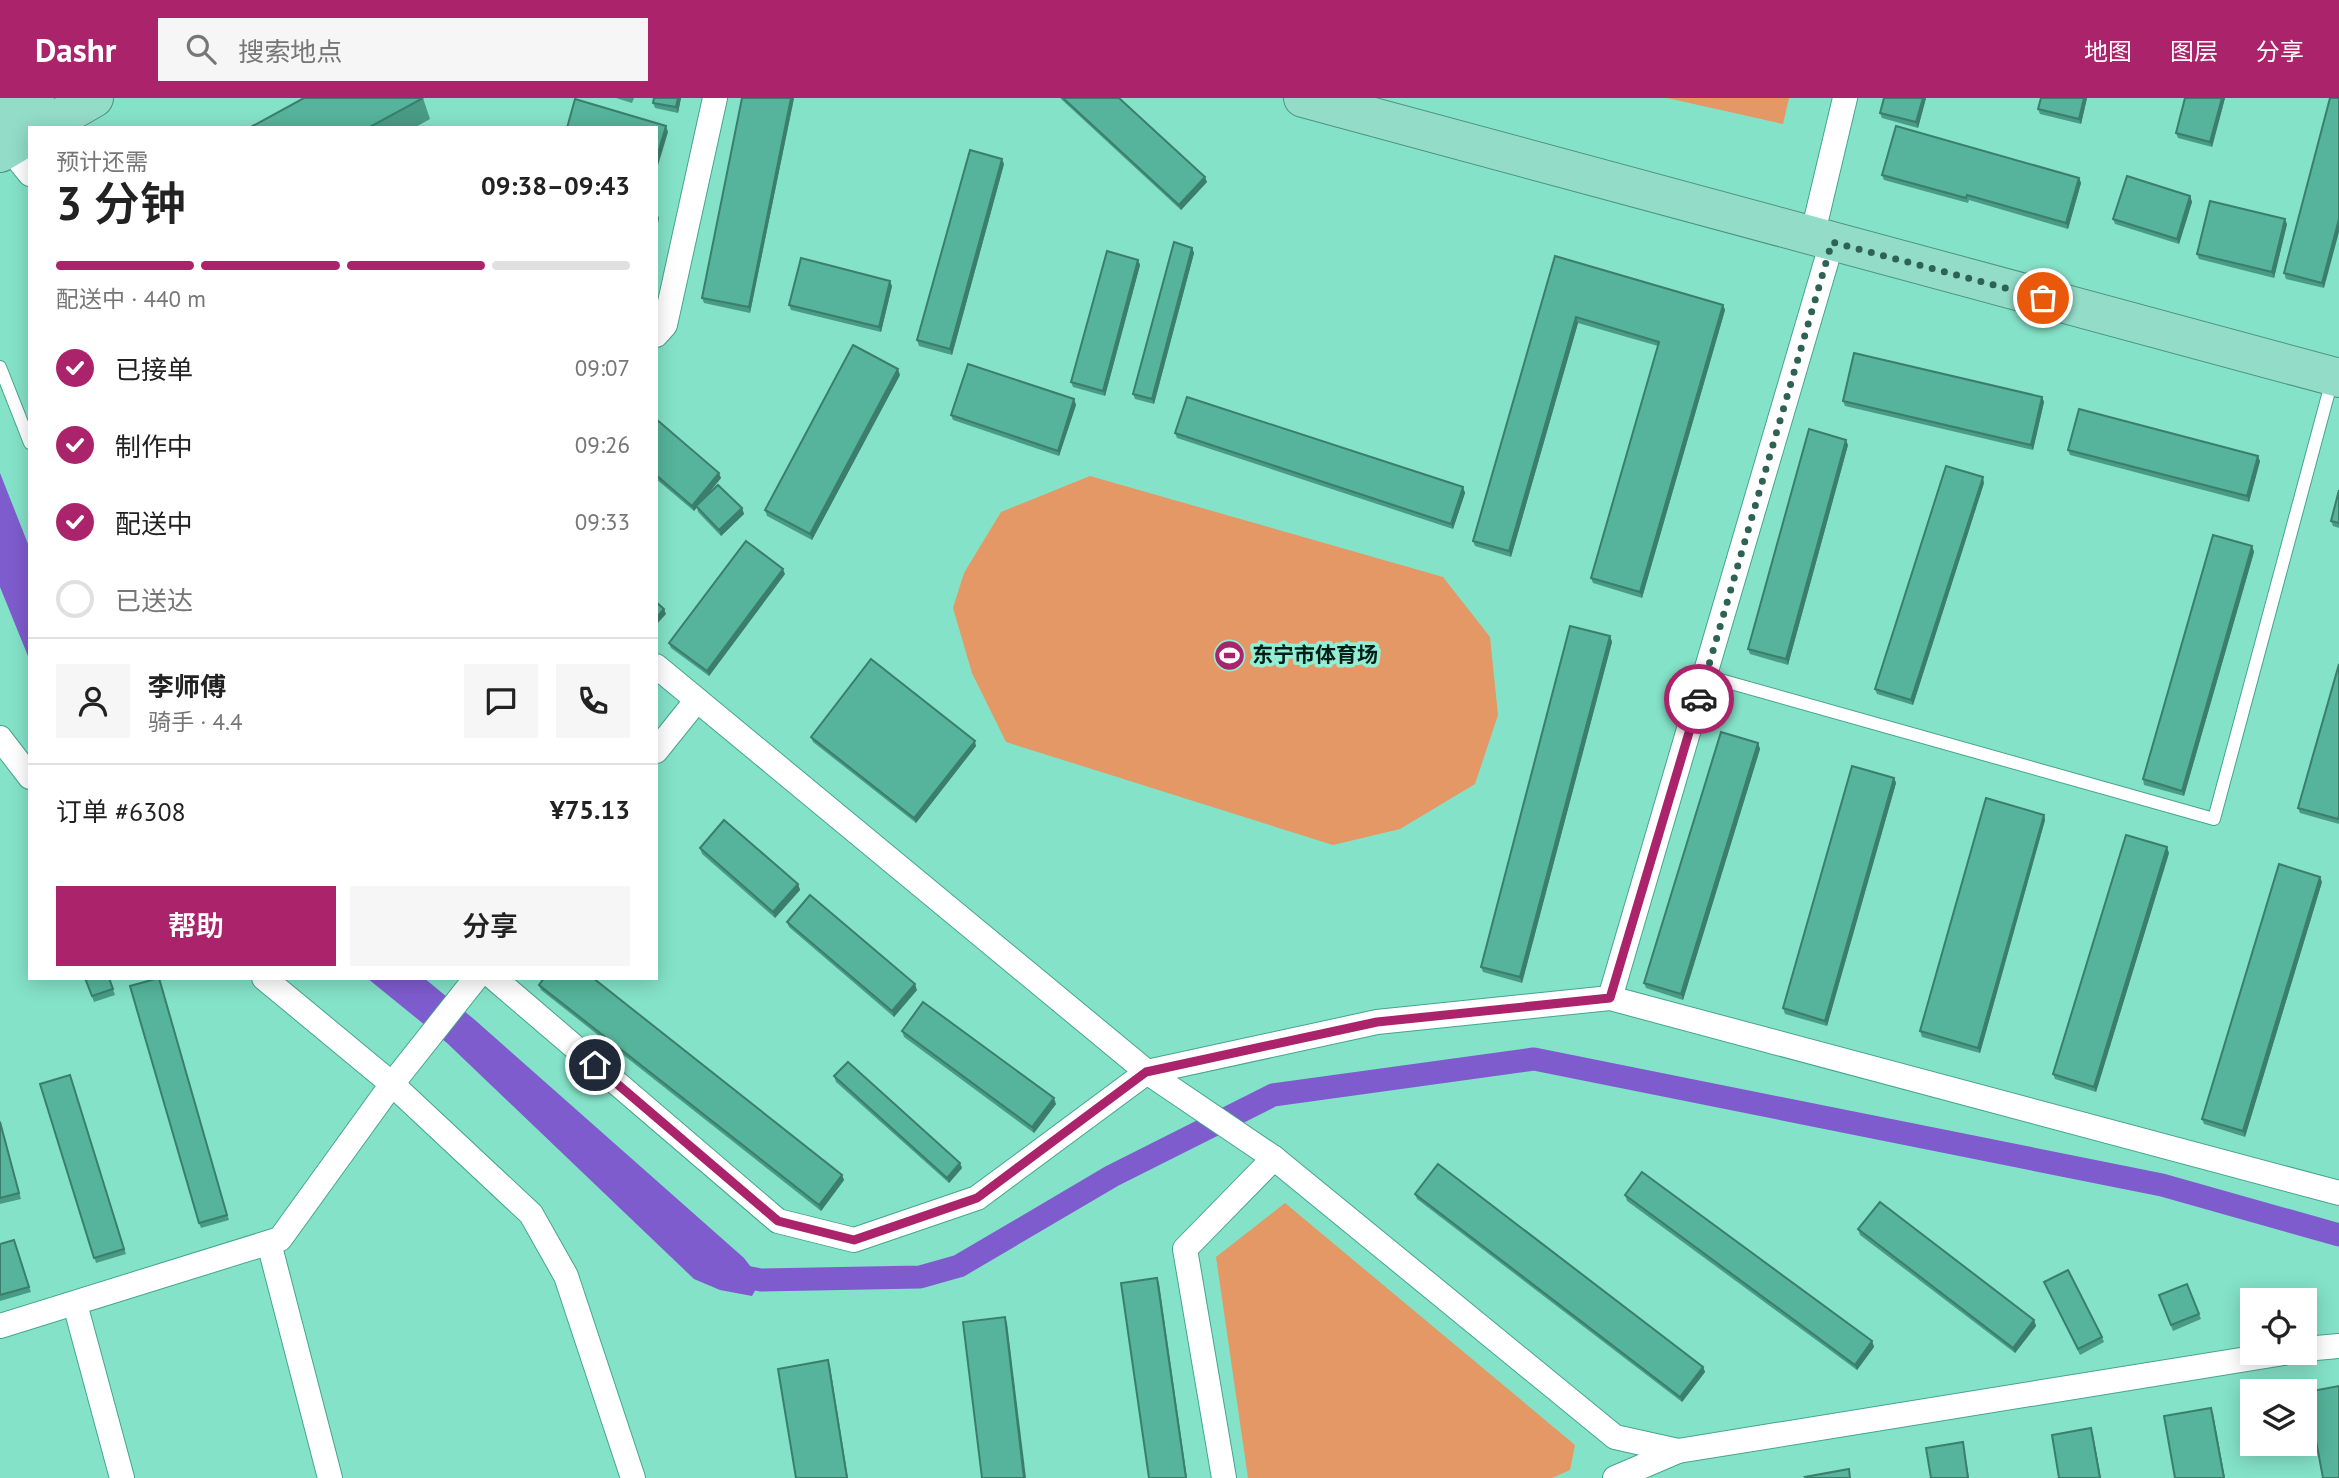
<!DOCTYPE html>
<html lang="zh">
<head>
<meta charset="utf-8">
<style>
	body { margin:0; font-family:"PT Sans","Noto Sans SC",sans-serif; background:#f6f6f6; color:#222; height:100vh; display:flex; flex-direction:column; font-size:26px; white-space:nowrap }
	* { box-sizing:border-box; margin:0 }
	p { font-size:23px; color:#767676 }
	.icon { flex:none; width:38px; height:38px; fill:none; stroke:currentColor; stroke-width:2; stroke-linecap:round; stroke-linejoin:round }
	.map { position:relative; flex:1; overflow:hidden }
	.sheet { position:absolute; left:28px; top:28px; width:630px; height:854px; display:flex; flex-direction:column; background:#fff; border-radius:0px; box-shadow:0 4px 18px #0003 }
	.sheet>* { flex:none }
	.buttons { position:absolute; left:2240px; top:1190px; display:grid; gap:14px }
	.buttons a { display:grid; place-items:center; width:77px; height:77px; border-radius:0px; background:#fff; box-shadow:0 4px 18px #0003; font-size:35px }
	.pin { position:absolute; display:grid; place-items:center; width:60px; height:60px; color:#fff; margin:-30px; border:4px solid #fff; border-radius:50%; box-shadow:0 2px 7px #0007 }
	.courier { position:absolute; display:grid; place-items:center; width:70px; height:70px; margin:-35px; border:5px solid #ab246b; border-radius:50%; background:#fff; color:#222; box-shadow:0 2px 9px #0007 }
	.summary em { font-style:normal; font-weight:600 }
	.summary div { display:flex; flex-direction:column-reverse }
	.summary { display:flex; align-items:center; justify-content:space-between; height:119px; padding:0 28px }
	h1 { font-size:46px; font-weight:600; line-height:52px }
	.bar { display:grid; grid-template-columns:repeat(4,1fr); gap:10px 7px; align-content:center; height:84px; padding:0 28px }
	.bar i { height:9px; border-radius:5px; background:#e0e0e0 }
	.bar .on { background:#ab246b }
	.bar p { grid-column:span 4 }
	.line { display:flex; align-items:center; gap:18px; padding:0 28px; border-top:2px solid #e0e0e0 }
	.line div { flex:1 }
	.round { display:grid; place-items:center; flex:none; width:74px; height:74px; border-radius:0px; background:#f6f6f6 }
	ol { padding:0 28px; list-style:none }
	li { display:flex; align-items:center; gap:21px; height:77px }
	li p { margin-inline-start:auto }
	li .icon { padding:7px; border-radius:50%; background:#ab246b; color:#fff; stroke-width:4 }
	li:last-child { color:#767676 }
	li i { width:38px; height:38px; border:4px solid #e0e0e0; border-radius:50% }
	.cta { display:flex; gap:14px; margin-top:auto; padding:14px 28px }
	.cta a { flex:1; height:80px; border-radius:0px; background:#ab246b; color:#fff; font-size:28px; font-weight:600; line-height:80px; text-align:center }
	.cta a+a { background:#f6f6f6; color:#222 }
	header { display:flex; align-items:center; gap:42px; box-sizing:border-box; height:98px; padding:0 35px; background:#ab246b; color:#fff }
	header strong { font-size:33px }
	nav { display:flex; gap:38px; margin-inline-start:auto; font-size:24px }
	.search { width:490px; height:63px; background:#f6f6f6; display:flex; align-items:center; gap:18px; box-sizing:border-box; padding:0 24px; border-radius:0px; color:#767676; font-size:26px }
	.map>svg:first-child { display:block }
	.green { fill:#e39865 }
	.water { fill:#7e5cce }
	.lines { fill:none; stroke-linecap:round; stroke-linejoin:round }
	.canal { stroke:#7e5cce; stroke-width:23 }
	.service-casing { stroke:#45a58d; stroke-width:14 }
	.minor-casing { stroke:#45a58d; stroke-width:26 }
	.trunk-casing { stroke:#4d9481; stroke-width:40 }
	.service { stroke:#fff; stroke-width:12 }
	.minor { stroke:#fff; stroke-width:24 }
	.trunk { stroke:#92dcc8; stroke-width:38 }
	.wall { fill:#499b85 }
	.shaded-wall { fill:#3c7e6c }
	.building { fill:#55b49b; stroke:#3c7e6c; stroke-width:2 }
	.done { stroke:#2e6254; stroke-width:7; stroke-dasharray:0 12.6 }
	.route { stroke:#ab246b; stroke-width:9 }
	.labels { text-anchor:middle; stroke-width:7; stroke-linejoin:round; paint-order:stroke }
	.poi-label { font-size:21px; font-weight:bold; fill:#001d16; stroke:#92efd5; text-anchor:start }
</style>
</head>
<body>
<header>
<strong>Dashr</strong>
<div class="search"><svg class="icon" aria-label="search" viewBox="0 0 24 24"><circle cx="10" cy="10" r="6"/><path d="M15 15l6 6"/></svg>搜索地点</div>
<nav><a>地图</a><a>图层</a><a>分享</a></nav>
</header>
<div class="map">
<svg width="2339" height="1380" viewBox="0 0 2339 1380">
	<rect width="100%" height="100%" fill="#84e2c8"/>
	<g class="green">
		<path d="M1667,0H1789L1783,26Z"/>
		<path d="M1090,378L1443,479L1490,539L1498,617L1475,686L1400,731L1333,747L1006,644L972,575L953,510L964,475L1001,414Z"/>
		<path d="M1285,1105L1575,1347L1570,1372L1552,1380H1248L1216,1159Z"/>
	</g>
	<g class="water">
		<path d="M0,375L30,451V563L0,489Z"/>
		<path d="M367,880H424L475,922L744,1160L761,1182L752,1198L720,1192L694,1181L447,945Z"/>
	</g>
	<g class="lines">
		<path class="canal" d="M730,1176L761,1182L920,1179L959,1168L1112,1078L1273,997L1534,961L2162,1087L2339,1137"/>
		<defs>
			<g id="service">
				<path d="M0,269L30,345"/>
				<path d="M1706,578L2214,721L2332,282"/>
			</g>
			<g id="minor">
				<path d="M2,37L9,50L30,76"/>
				<path d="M1812,139L1845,0"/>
				<path d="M656,237L665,227L715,0"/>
				<path d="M656,568L1147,974L1274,1060L1615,1339L1678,1353"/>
				<path d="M0,640L30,679"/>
				<path d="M656,653L697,602"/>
				<path d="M264,880L392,986L531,1116L566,1178L633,1380"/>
				<path d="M494,880L778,1123L854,1142L977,1100L1147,974L1377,924L1610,900L2339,1095"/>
				<path d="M1610,900L1832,144"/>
				<path d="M269,1145L330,1380"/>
				<path d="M75,1206L122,1380"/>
				<path d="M0,1228L280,1141L392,986L476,880"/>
				<path d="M2305,1251L2339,1248"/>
				<path d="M1224,1380L1185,1151L1274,1060"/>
				<path d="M1615,1380L1678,1353L2284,1255"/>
			</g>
			<g id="trunk">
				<path d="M1303,0L2339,280"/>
				<path d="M0,19L35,0"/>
				<path d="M42,30L94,0"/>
				<path d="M0,55L30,37"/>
			</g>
		</defs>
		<use href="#service" class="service-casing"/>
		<use href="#minor" class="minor-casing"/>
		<use href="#trunk" class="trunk-casing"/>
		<use href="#service" class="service"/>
		<use href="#minor" class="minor"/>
		<use href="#trunk" class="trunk"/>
	</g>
	<g class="wall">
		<path d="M423,0L430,21L414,30H249Z"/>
		<path d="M616,0H634L632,5Z"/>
		<path d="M654,0H681L678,15L655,10L653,5Z"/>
		<path d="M742,0H794L750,215L704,205L702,200Z"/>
		<path d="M1060,0H1119L1207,84L1181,112Z"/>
		<path d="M1884,0H1926L1918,30L1882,20L1880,15Z"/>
		<path d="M2087,0L2081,26L2040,16L2038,11Z"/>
		<path d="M2185,0H2225L2212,49L2178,40L2176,35Z"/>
		<path d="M2330,0L2324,190L2286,181L2284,175Z"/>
		<path d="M1004,66L952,257L919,248L917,242Z"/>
		<path d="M1882,77L2079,80L2081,85L2068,131L1969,102L1968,105L1884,82Z"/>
		<path d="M2190,98L2192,104L2179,146L2115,126L2113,121Z"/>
		<path d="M2287,126L2274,180L2199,161L2197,156Z"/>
		<path d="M1192,150L1194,155L1154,306L1135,301L1133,296Z"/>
		<path d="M1555,158L1723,207L1725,212L1642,500L1593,485L1591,480L1658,248L1578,225L1511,459L1475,448L1473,443Z"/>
		<path d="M1138,162L1140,167L1105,298L1073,289L1071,284Z"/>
		<path d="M892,188L881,234L791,212L789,207Z"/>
		<path d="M900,277L812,442L767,418L765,412Z"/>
		<path d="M2042,299L2044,304L2033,352L1845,308L1843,303Z"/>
		<path d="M1074,301L1076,307L1059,358L953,322L951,317Z"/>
		<path d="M656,321L721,380L703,402L742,410L744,416L721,438L698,414L697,409L694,413L656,381Z"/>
		<path d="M1175,335L1463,389L1465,395L1453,431L1177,340Z"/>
		<path d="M1848,347L1788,567L1750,556L1748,551Z"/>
		<path d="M2068,352L2260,363L2249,404L2070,357Z"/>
		<path d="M1984,385L1913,607L1877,596L1875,591Z"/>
		<path d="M2339,392V430L2333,428L2331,423Z"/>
		<path d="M2252,448L2254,454L2184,698L2144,687L2143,681Z"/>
		<path d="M785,476L709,578L671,550L669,545Z"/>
		<path d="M1610,538L1612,544L1522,885L1483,874L1481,869Z"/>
		<path d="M2339,566V726L2300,715L2298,710Z"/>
		<path d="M811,639L976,648L916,725L813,644Z"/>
		<path d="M1758,645L1760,651L1683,902L1646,890L1644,885Z"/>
		<path d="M1894,680L1896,685L1827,928L1785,916L1783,910Z"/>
		<path d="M2044,717L2045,722L1980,955L1922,939L1920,933Z"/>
		<path d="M700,750L798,786L800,792L775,820L702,756Z"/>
		<path d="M2169,755L2096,994L2055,981L2053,976Z"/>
		<path d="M2322,784L2245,1039L2204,1026L2202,1021Z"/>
		<path d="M787,824L917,892L894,919L789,829Z"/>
		<path d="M85,880H109L115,897L94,904Z"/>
		<path d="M157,880L229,1122L201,1130L199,1125Z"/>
		<path d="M539,887L842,1077L844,1082L821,1113L541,892Z"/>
		<path d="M902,933L1056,1006L1034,1035L904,939Z"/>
		<path d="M70,977L126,1156L96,1165L40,986Z"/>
		<path d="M834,978L962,1070L949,1085L836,984Z"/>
		<path d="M0,1022L21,1101L0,1106Z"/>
		<path d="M1415,1096L1703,1269L1705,1274L1682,1304L1417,1101Z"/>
		<path d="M1625,1097L1872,1243L1874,1249L1857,1272L1627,1103Z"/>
		<path d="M1858,1131L2034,1222L2036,1228L2015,1255L1860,1137Z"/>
		<path d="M14,1142L31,1194L0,1203V1146Z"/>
		<path d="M2044,1184L2102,1239L2104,1244L2080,1257Z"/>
		<path d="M2187,1186L2201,1221L2173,1233L2159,1197Z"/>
	</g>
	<g class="shaded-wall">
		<path d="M678,0H681L678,15L676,9Z"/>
		<path d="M791,0H794L750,215L749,209Z"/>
		<path d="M1923,0H1926L1918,30L1916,24Z"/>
		<path d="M2084,0H2087L2081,26L2079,21Z"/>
		<path d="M2222,0H2225L2212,49L2210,44Z"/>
		<path d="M666,28L668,34L656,74V62Z"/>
		<path d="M1002,61L1004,66L952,257L950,251Z"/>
		<path d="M1205,79L1207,84L1181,112L1179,107Z"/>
		<path d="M2079,80L2081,85L2068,131L2066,125Z"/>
		<path d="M2190,98L2192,104L2179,146L2177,141Z"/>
		<path d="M657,114L659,120L656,136V120Z"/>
		<path d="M2285,121L2287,126L2274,180L2272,174Z"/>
		<path d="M2339,121V134L2324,190L2322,185Z"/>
		<path d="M1192,150L1194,155L1154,306L1152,301Z"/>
		<path d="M1138,162L1140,167L1105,298L1103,293Z"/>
		<path d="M890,183L892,188L881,234L879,229Z"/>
		<path d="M1723,207L1725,212L1642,500L1640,494Z"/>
		<path d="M1576,219L1578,225L1511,459L1509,453Z"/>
		<path d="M898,271L900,277L812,442L810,436Z"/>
		<path d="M2042,299L2044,304L2033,352L2031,347Z"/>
		<path d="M1074,301L1076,307L1059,358L1058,353Z"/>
		<path d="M1846,342L1848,347L1788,567L1786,561Z"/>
		<path d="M2258,358L2260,363L2249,404L2247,398Z"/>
		<path d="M719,375L721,380L694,413L692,408Z"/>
		<path d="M1983,379L1984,385L1913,607L1911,602Z"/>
		<path d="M1463,389L1465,395L1453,431L1451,426Z"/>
		<path d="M742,410L744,416L721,438L719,432Z"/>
		<path d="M2252,448L2254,454L2184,698L2182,693Z"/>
		<path d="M783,471L785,476L709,578L707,573Z"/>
		<path d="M664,511L666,516L656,527V520Z"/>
		<path d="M1610,538L1612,544L1522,885L1520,879Z"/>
		<path d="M975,643L976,648L916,725L914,720Z"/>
		<path d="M1758,645L1760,651L1683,902L1681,896Z"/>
		<path d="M1894,680L1896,685L1827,928L1825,923Z"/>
		<path d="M2044,717L2045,722L1980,955L1978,950Z"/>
		<path d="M2167,749L2169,755L2096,994L2094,989Z"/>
		<path d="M2320,779L2322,784L2245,1039L2243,1033Z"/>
		<path d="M798,786L800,792L775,820L773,814Z"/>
		<path d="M915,886L917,892L894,919L892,913Z"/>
		<path d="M1054,1000L1056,1006L1034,1035L1032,1029Z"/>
		<path d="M960,1065L962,1070L949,1085L947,1080Z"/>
		<path d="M842,1077L844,1082L821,1113L819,1107Z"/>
		<path d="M1157,1180L1159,1185L1187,1380H1186Z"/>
		<path d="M1005,1219L1007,1225L1026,1380H1024Z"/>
		<path d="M2034,1222L2036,1228L2015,1255L2013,1250Z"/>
		<path d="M1872,1243L1874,1249L1857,1272L1855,1267Z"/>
		<path d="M828,1262L830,1268L848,1380H847Z"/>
		<path d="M1703,1269L1705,1274L1682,1304L1680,1299Z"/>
		<path d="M2211,1310L2213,1315L2225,1380H2224Z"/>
		<path d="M2091,1330L2093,1336L2101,1380H2100Z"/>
		<path d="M1963,1344L1969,1380H1968Z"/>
	</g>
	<g class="building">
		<path d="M304,0H423L368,30H249Z"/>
		<path d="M654,0H678L676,9L653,5Z"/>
		<path d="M742,0H791L749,209L702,200Z"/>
		<path d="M1063,0H1119L1205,79L1179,107Z"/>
		<path d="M1884,0H1923L1916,24L1880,15Z"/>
		<path d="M2041,0H2084L2079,21L2038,11Z"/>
		<path d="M2185,0H2222L2210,44L2176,35Z"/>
		<path d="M2330,0H2339V121L2322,185L2284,175Z"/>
		<path d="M575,1L666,28L656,62V30H567Z"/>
		<path d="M1896,28L2079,80L2066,125L1967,97L1966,100L1882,77Z"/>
		<path d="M970,52L1002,61L950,251L917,242Z"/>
		<path d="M2127,78L2190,98L2177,141L2113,121Z"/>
		<path d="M2210,103L2285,121L2272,174L2197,156Z"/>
		<path d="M1174,144L1192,150L1152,301L1133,296Z"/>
		<path d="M1107,153L1138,162L1103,293L1071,284Z"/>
		<path d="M1555,158L1723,207L1640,494L1591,480L1659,244L1576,219L1509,453L1473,443Z"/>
		<path d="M801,160L890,183L879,229L789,207Z"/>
		<path d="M853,247L898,271L810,436L765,412Z"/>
		<path d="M1854,255L2042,299L2031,347L1843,303Z"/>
		<path d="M968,266L1074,301L1058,353L951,317Z"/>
		<path d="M1187,299L1463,389L1451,426L1175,335Z"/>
		<path d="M2079,311L2258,358L2247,398L2068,352Z"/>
		<path d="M656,321L719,375L692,408L656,377Z"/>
		<path d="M1809,331L1846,342L1786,561L1748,551Z"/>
		<path d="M1946,368L1983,379L1911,602L1875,591Z"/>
		<path d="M718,387L742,410L719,432L696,408Z"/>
		<path d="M2339,392V425L2331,423Z"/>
		<path d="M2213,437L2252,448L2182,693L2143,681Z"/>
		<path d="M746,443L783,471L707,573L669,545Z"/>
		<path d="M656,504L664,511L656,520Z"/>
		<path d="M1570,528L1610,538L1520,879L1481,869Z"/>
		<path d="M871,561L975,643L914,720L811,639Z"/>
		<path d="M2339,566V717L2338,721L2298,710Z"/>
		<path d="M1721,634L1758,645L1681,896L1644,885Z"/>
		<path d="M1852,668L1894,680L1825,923L1783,910Z"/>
		<path d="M1986,700L2044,717L1978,950L1920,933Z"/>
		<path d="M724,722L798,786L773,814L700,750Z"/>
		<path d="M2126,737L2167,749L2094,989L2053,976Z"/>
		<path d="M2279,766L2320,779L2243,1033L2202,1021Z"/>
		<path d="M810,797L915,886L892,913L787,824Z"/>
		<path d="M85,880H109L113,891L92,898Z"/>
		<path d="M159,880L227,1117L199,1125L130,888Z"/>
		<path d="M544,880H593L842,1077L819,1107L539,887Z"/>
		<path d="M923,904L1054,1000L1032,1029L902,933Z"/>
		<path d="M848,964L960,1065L947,1080L834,978Z"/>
		<path d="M70,977L124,1151L94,1160L40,986Z"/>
		<path d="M0,1024L19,1095L0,1100Z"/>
		<path d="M1438,1066L1703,1269L1680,1299L1415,1096Z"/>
		<path d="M1642,1074L1872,1243L1855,1267L1625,1097Z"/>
		<path d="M1880,1104L2034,1222L2013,1250L1858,1131Z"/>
		<path d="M14,1142L29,1189L0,1197V1146Z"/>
		<path d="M2068,1172L2102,1239L2078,1251L2044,1184Z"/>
		<path d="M1157,1180L1186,1380H1149L1121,1185Z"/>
		<path d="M2187,1186L2199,1216L2171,1227L2159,1197Z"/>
		<path d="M1005,1219L1024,1380H982L963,1224Z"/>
		<path d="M828,1262L847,1380H796L778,1271Z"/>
		<path d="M2339,1288V1380H2323L2307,1294Z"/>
		<path d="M2211,1310L2224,1380H2175L2164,1318Z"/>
		<path d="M2091,1330L2100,1380H2059L2052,1337Z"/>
		<path d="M1963,1344L1968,1380H1931L1926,1350Z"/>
		<path d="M1849,1371L1850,1380H1806L1805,1379Z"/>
	</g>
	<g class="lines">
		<path class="done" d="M1699,601L1832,144L2043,200"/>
		<path class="route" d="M595,967L778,1123L854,1142L977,1100L1146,974L1377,924L1610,900L1699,601"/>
	</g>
	<defs>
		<symbol id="stadium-disc" viewBox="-11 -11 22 22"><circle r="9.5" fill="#ab246b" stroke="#92efd5"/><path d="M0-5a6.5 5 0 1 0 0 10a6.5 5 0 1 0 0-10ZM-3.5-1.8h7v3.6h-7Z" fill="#fff"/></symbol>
	</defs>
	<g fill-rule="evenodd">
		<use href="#stadium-disc" x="1212" y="540" width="35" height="35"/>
	</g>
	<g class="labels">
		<g class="poi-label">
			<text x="1252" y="564">东宁市体育场</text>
		</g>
	</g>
</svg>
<div class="buttons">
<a><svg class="icon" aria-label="locate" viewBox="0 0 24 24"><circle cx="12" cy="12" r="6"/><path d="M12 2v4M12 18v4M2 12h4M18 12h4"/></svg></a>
<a><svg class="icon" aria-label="layers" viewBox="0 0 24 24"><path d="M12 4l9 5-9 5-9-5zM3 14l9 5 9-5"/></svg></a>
</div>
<div class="pin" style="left:2043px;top:200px;background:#ea580c"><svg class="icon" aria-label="bag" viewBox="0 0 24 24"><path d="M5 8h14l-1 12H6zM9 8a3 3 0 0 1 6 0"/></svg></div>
<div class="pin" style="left:595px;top:967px;background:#1f2937"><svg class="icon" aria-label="home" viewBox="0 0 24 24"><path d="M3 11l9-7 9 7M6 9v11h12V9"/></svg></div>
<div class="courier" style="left:1699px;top:601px"><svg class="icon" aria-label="car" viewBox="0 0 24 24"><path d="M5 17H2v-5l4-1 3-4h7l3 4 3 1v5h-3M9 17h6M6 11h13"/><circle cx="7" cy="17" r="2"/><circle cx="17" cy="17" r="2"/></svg></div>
<section class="sheet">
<div class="summary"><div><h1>3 分钟</h1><p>预计还需</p></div><em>09:38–09:43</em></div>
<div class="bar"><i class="on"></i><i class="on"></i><i class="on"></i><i></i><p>配送中 · 440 m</p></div>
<ol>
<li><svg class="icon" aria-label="check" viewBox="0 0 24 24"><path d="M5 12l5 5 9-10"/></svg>已接单<p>09:07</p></li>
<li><svg class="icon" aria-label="check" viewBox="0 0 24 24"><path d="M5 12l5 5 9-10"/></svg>制作中<p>09:26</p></li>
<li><svg class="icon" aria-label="check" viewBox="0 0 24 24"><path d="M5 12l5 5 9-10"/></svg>配送中<p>09:33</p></li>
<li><i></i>已送达</li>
</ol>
<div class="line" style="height:126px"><a class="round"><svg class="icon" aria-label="person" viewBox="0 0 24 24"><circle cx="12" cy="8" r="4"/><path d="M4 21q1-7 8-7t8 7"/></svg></a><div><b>李师傅</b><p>骑手 · 4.4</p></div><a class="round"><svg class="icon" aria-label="chat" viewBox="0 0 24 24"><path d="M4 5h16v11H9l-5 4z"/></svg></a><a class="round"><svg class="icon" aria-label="phone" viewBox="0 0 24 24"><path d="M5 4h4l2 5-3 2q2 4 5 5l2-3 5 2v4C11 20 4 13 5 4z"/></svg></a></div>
<div class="line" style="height:91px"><div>订单 #6308</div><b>¥75.13</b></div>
<div class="cta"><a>帮助</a><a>分享</a></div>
</section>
</div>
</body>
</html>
